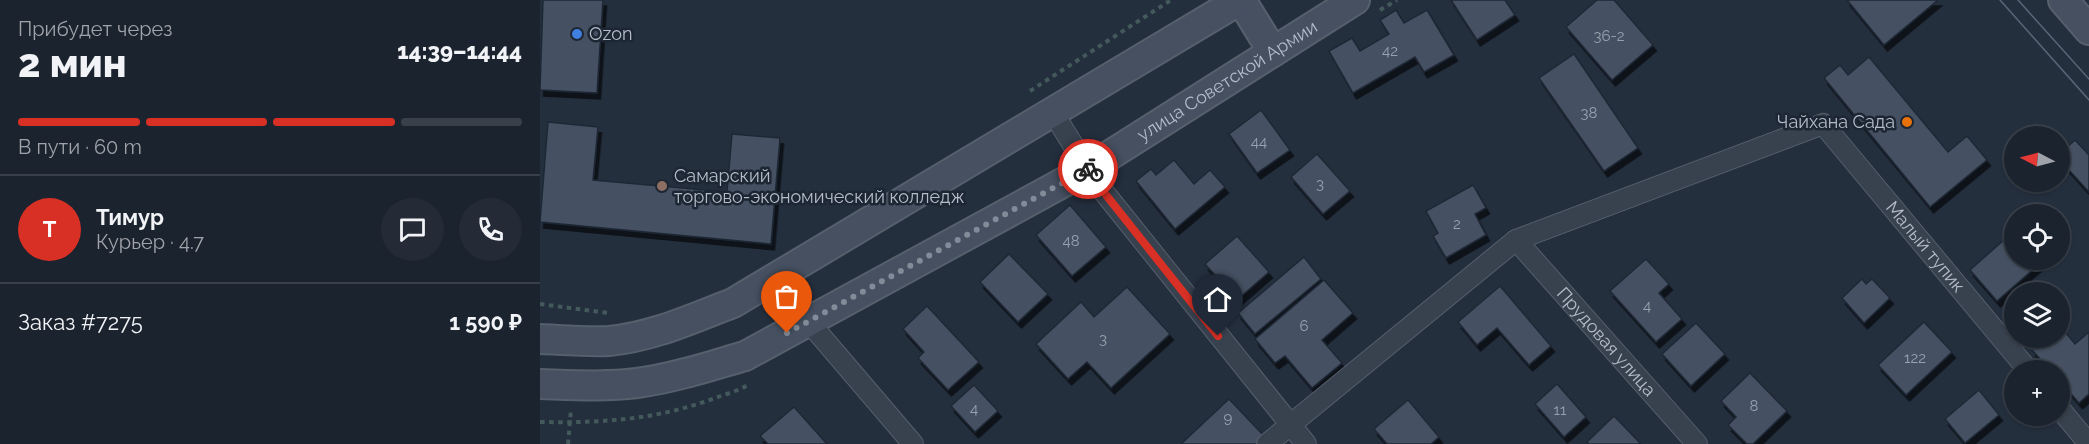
<!DOCTYPE html>
<html lang="ru">
<head>
<meta charset="utf-8">
<style>
	body { margin:0; font-family:Raleway,sans-serif; background:#242b36; color:#f1f3f6; height:100vh; display:flex; flex-direction:column; font-size:22px; white-space:nowrap }
	* { box-sizing:border-box; margin:0 }
	p { font-size:20px; color:#a0a4aa }
	.icon { flex:none; width:33px; height:33px; fill:none; stroke:currentColor; stroke-width:2; stroke-linecap:round; stroke-linejoin:round }
	.map { position:relative; flex:1; overflow:hidden }
	.drawer { display:flex; flex-direction:column; background:#1b232e; width:540px }
	.drawer>* { flex:none }
	.needle { width:39px; rotate:276deg }
	.fabs { position:absolute; left:1464px; top:126px; display:grid; gap:12px }
	.fabs a { display:grid; place-items:center; width:66px; height:66px; border-radius:50%; background:#1b232e; box-shadow:0 2px 4px #0004,0 0 0 2px #39404a; font-size:30px }
	.pin { position:absolute; display:grid; place-items:center; width:51px; height:51px; color:#fff; margin:-62px -26px; border-radius:50% 50% 50% 0; rotate:-45deg; box-shadow:0 0 6px #0007 }
	.pin .icon { rotate:45deg }
	.courier { position:absolute; display:grid; place-items:center; width:60px; height:60px; margin:-30px; border:4px solid #d93025; border-radius:50%; background:#fff; color:#222; box-shadow:0 2px 8px #0007 }
	.overview em { font-style:normal; font-weight:800 }
	.overview div { display:flex; flex-direction:column-reverse }
	.overview { display:flex; align-items:center; justify-content:space-between; height:102px; padding:0 18px }
	h1 { font-size:39px; font-weight:800; line-height:45px }
	.bar { display:grid; grid-template-columns:repeat(4,1fr); gap:9px 6px; align-content:center; height:72px; padding:0 18px }
	.bar i { height:8px; border-radius:4px; background:#39404a }
	.bar .selected { background:#d93025 }
	.bar p { grid-column:span 4 }
	.line { display:flex; align-items:center; gap:15px; padding:0 18px; border-top:2px solid #39404a }
	.line div { flex:1 }
	.round { display:grid; place-items:center; flex:none; width:63px; height:63px; border-radius:32px; background:#242b36 }
	main { display:flex; flex:1; min-height:0 }
	.map>svg:first-child { display:block }
	.building { fill:#455162; stroke:#1f2835; stroke-width:1.5; filter:url(#shadow) }
	.lines { fill:none; stroke-linecap:round; stroke-linejoin:round }
	.street-casing { stroke:#565f6c; stroke-width:22 }
	.secondary-casing { stroke:#565f6c; stroke-width:32 }
	.path { stroke:#44595c; stroke-width:4; stroke-dasharray:4.5 4.5; stroke-linecap:butt }
	.street { stroke:#38414e; stroke-width:20 }
	.secondary { stroke:#465061; stroke-width:28 }
	.tram { stroke:#5a6575; stroke-width:1.5 }
	.done { stroke:#828b98; stroke-width:6; stroke-dasharray:0 10.8 }
	.route { stroke:#d93025; stroke-width:8 }
	.shop-dot { fill:#3f7fe0; stroke:#1d2633; stroke-width:2 }
	.food-dot { fill:#e8710a; stroke:#1d2633; stroke-width:2 }
	.education-dot { fill:#8d6e63; stroke:#1d2633; stroke-width:2 }
	.labels { text-anchor:middle; stroke-width:5; stroke-linejoin:round; paint-order:stroke }
	.number-label { font-size:15px; fill:#98a1af }
	.poi-label { font-size:18px; fill:#b4bcc9; stroke:#1d2633; text-anchor:start }
	.street-label { font-size:18px; fill:#b4bcc9; stroke:#1d2633 }
</style>
</head>
<body>
<main>
<section class="drawer">
<div class="overview"><div><h1>2 мин</h1><p>Прибудет через</p></div><em>14:39–14:44</em></div>
<div class="bar"><i class="selected"></i><i class="selected"></i><i class="selected"></i><i></i><p>В пути · 60 m</p></div>
<div class="line" style="height:108px"><b class="round" style="background:#d93025;color:#fff">Т</b><div><b>Тимур</b><p>Курьер · 4.7</p></div><a class="round"><svg class="icon" aria-label="chat" viewBox="0 0 24 24"><path d="M4 5h16v11H9l-5 4z"/></svg></a><a class="round"><svg class="icon" aria-label="phone" viewBox="0 0 24 24"><path d="M5 4h4l2 5-3 2q2 4 5 5l2-3 5 2v4C11 20 4 13 5 4z"/></svg></a></div>
<div class="line" style="height:78px"><div>Заказ #7275</div><b>1 590 ₽</b></div>
</section>
<div class="map">
<svg width="1549" height="444" viewBox="0 0 1549 444">
	<defs>
		<filter id="shadow"><feDropShadow dx="3.5" dy="6" stdDeviation="0" flood-color="#0009"/></filter>
	</defs>
	<rect width="100%" height="100%" fill="#242f3e"/>
	<g class="building">
		<path d="M3,0H63L57,93L0,90Z"/>
		<path d="M911,0H965L975,15L937,40Z"/>
		<path d="M1057,0H1074L1113,45L1072,80L1026,27Z"/>
		<path d="M1307,0H1398L1344,45Z"/>
		<path d="M856,10L864,23L887,10L914,55L884,72L875,57L813,93L789,51L812,38L820,51L849,34L840,20Z"/>
		<path d="M1034,54L1098,148L1064,171L999,78Z"/>
		<path d="M1329,57L1408,152L1427,136L1447,160L1390,207L1284,78L1300,65L1308,75Z"/>
		<path d="M721,110L750,150L717,173L689,134Z"/>
		<path d="M8,122L58,127L53,180L187,192L192,134L240,138L231,244L0,222Z"/>
		<path d="M1535,140L1549,155V192L1520,160V154Z"/>
		<path d="M777,154L810,191L783,214L751,177Z"/>
		<path d="M634,160L654,184L670,170L685,187L635,229L596,181L611,169L616,175Z"/>
		<path d="M933,185L946,208L935,214L946,235L906,258L893,236L898,233L886,211Z"/>
		<path d="M530,205L566,247L532,276L496,235Z"/>
		<path d="M1474,231V260H1504L1457,301L1430,270Z"/>
		<path d="M697,236L729,272L697,300L665,264Z"/>
		<path d="M469,254L508,294L478,322L440,282Z"/>
		<path d="M764,257L781,279L715,334L698,313Z"/>
		<path d="M1106,259L1129,284L1119,293L1142,319L1116,342L1070,291Z"/>
		<path d="M1322,279L1326,284L1332,279L1350,298L1324,323L1302,298Z"/>
		<path d="M784,280L813,313L782,340L802,363L772,388L745,356L735,363L715,339Z"/>
		<path d="M960,286L1011,346L989,365L957,328L937,345L918,322Z"/>
		<path d="M587,287L630,334L571,388L547,362L528,379L496,344L541,302L554,317Z"/>
		<path d="M387,306L439,362L408,390L378,358L384,352L363,329Z"/>
		<path d="M1384,322L1412,352L1366,395L1338,365Z"/>
		<path d="M1156,323L1185,354L1151,386L1122,354Z"/>
		<path d="M1520,326L1535,344L1549,332V394L1539,403L1520,381V370H1510L1492,350L1506,338H1520Z"/>
		<path d="M1210,373L1247,411L1213,444H1207L1188,425L1196,417L1181,401Z"/>
		<path d="M1017,384L1046,417L1024,437L995,404Z"/>
		<path d="M434,385L458,411L435,432L411,406Z"/>
		<path d="M1439,390L1459,415L1425,443L1405,419Z"/>
		<path d="M689,399L725,437L718,444H641Z"/>
		<path d="M868,400L899,437L891,444H847L834,429Z"/>
		<path d="M254,407L287,444H228L220,436Z"/>
		<path d="M1074,416L1101,444H1049L1047,442Z"/>
	</g>
	<g class="lines">
		<defs>
			<g id="street">
				<path d="M512,111L548,169L551,176L766,444"/>
				<path id="s1" d="M976,240L1157,444"/>
				<path d="M268,321L373,444"/>
				<path d="M1520,409L1549,444"/>
				<path id="s2" d="M727,444L976,240L1283,124L1488,370"/>
			</g>
			<g id="secondary">
				<path d="M701,0L733,52"/>
				<path d="M1523,0L1549,30"/>
				<path d="M0,339C23,340 47,342 69,341C113,337 153,318 193,303L700,0"/>
				<path id="s3" d="M0,384C32,385 65,387 97,383C134,378 170,366 205,356L548,169L815,0"/>
			</g>
		</defs>
		<use href="#street" class="street-casing"/>
		<use href="#secondary" class="secondary-casing"/>
		<g class="path">
			<path d="M840,10L857,0"/>
			<path d="M490,91L631,0"/>
			<path d="M0,304L68,313"/>
			<path d="M0,422C61,423 117,420 175,398C186,394 199,391 209,384"/>
			<path d="M28,444L31,410"/>
		</g>
		<use href="#street" class="street"/>
		<use href="#secondary" class="secondary"/>
		<g class="tram">
			<path d="M1460,0L1549,100"/>
			<path d="M1478,0L1549,79"/>
		</g>
	</g>
	<g class="lines">
		<path class="done" d="M247,333L548,169"/>
		<path class="route" d="M548,169L551,176L678,336"/>
	</g>
	<circle class="shop-dot" cx="37" cy="34" r="6"/>
	<circle class="food-dot" cx="1367" cy="122" r="6"/>
	<circle class="education-dot" cx="122" cy="186" r="6"/>
	<g class="labels">
		<g class="number-label">
			<text x="1069" y="41">36-2</text>
			<text x="850" y="56">42</text>
			<text x="1049" y="118">38</text>
			<text x="719" y="147">44</text>
			<text x="780" y="189">3</text>
			<text x="917" y="229">2</text>
			<text x="531" y="246">48</text>
			<text x="1107" y="311">4</text>
			<text x="764" y="331">6</text>
			<text x="563" y="344">3</text>
			<text x="1375" y="363">122</text>
			<text x="1214" y="411">8</text>
			<text x="434" y="414">4</text>
			<text x="1020" y="415">11</text>
			<text x="688" y="423">9</text>
		</g>
		<g class="poi-label">
			<text x="49" y="40">Ozon</text>
			<text x="1355" y="128" text-anchor="end">Чайхана Сада</text>
			<text x="134" y="182">Самарский<tspan x="134" dy="21">торгово-экономический колледж</tspan></text>
		</g>
		<g class="street-label">
			<text dy="6" stroke="none"><textPath href="#s3" startOffset="764">улица Советской Армии</textPath></text>
			<text dy="6" stroke="none"><textPath href="#s2" startOffset="810">Малый тупик</textPath></text>
			<text dy="6" stroke="none"><textPath href="#s1" startOffset="136">Прудовая улица</textPath></text>
		</g>
	</g>
</svg>
<div class="fabs">
<a><svg class="needle" viewBox="-14 -14 28 28"><path d="M0-13l5 13h-10z" fill="#e53935"/><path d="M0 13l5-13h-10z" fill="#a0a4aa"/></svg></a>
<a><svg class="icon" aria-label="locate" viewBox="0 0 24 24"><circle cx="12" cy="12" r="6"/><path d="M12 2v4M12 18v4M2 12h4M18 12h4"/></svg></a>
<a><svg class="icon" aria-label="layers" viewBox="0 0 24 24"><path d="M12 4l9 5-9 5-9-5zM3 14l9 5 9-5"/></svg></a>
<a>+</a>
</div>
<div class="pin" style="left:247px;top:333px;background:#ea580c"><svg class="icon" aria-label="bag" viewBox="0 0 24 24"><path d="M5 8h14l-1 12H6zM9 8a3 3 0 0 1 6 0"/></svg></div>
<div class="pin" style="left:678px;top:336px;background:#1f2937"><svg class="icon" aria-label="home" viewBox="0 0 24 24"><path d="M3 11l9-7 9 7M6 9v11h12V9"/></svg></div>
<div class="courier" style="left:548px;top:169px"><svg class="icon" aria-label="bike" viewBox="0 0 24 24"><circle cx="6" cy="16" r="4"/><circle cx="18" cy="16" r="4"/><path d="M6 16l4-8h5l3 8M10 8l3 8H6M13 5h3"/></svg></div>
</div>
</main>
</body>
</html>
